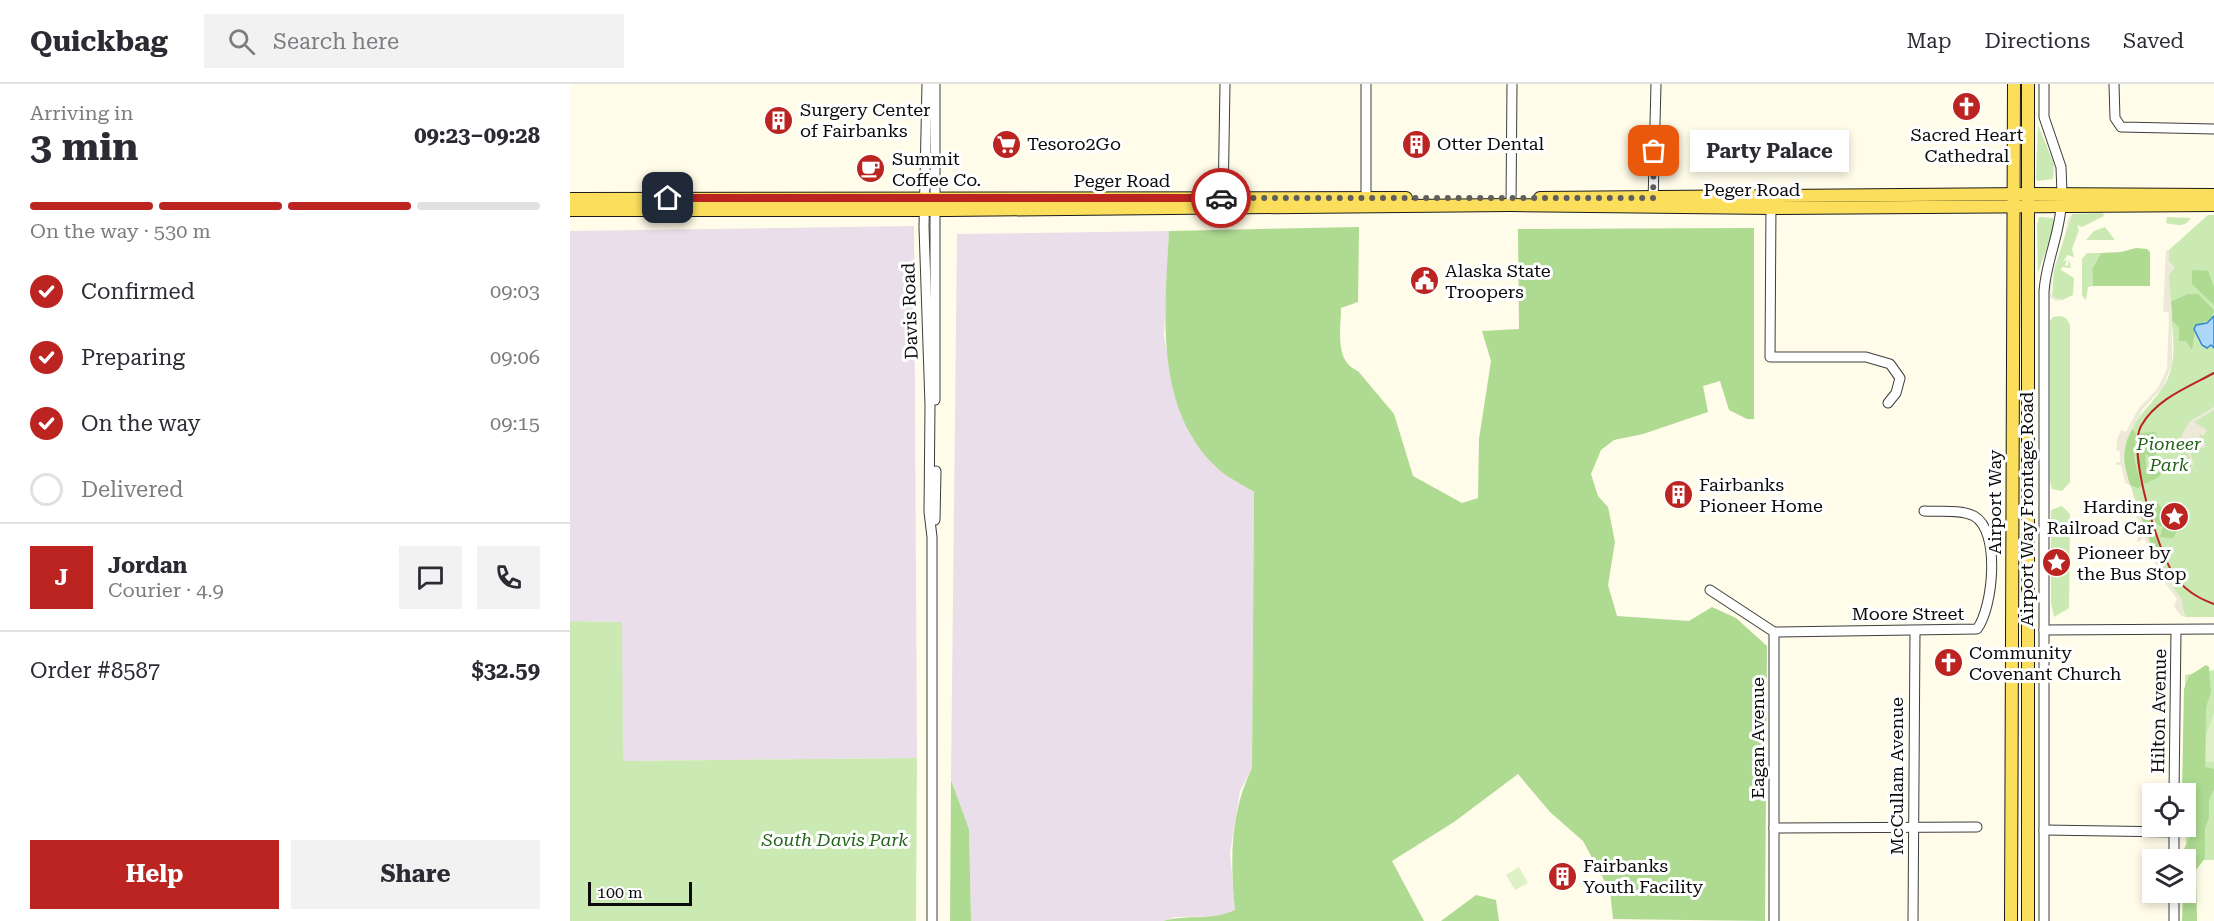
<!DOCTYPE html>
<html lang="en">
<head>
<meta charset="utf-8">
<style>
	body { margin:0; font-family:"Roboto Serif",serif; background:#f2f2f3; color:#2b2b33; height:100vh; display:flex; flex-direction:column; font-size:22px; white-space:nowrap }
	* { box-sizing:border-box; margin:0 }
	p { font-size:20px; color:#7c7c81 }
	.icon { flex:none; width:33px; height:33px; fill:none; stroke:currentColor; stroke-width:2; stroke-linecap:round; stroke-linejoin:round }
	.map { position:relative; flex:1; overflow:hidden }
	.side { display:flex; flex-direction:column; background:#fff; width:570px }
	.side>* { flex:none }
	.buttons { position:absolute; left:1572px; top:699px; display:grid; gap:12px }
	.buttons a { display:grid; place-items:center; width:54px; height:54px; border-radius:0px; background:#fff; box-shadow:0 3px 9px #0003; font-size:30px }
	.scale { position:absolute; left:18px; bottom:15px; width:104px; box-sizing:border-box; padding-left:6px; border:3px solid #0b0b0b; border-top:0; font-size:16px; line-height:21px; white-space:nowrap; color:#0b0b0b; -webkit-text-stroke:4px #fff; paint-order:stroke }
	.pin { position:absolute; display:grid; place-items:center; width:51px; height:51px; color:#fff; margin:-26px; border-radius:12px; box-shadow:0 3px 9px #0006 }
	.courier { position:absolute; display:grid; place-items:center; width:60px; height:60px; margin:-30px; border:4px solid #bc2421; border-radius:50%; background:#fff; color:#222; box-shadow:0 2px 8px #0007 }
	.bubble { position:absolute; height:42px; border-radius:0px; background:#fff; box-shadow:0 3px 9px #0003; font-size:20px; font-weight:700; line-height:42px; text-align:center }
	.headline em { font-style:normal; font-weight:700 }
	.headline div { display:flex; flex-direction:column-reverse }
	.headline { display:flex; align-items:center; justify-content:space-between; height:102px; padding:0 30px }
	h1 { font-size:39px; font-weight:700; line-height:45px }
	.bar { display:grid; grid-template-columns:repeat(4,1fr); gap:9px 6px; align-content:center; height:72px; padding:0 30px }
	.bar i { height:8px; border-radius:4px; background:#e1e1e2 }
	.bar .on { background:#bc2421 }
	.bar p { grid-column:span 4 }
	.line { display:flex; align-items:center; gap:15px; padding:0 30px; border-top:2px solid #e1e1e2 }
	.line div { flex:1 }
	.round { display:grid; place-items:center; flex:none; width:63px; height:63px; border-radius:0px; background:#f2f2f3 }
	ol { padding:0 30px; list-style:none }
	li { display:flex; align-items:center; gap:18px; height:66px }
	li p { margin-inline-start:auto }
	li .icon { padding:6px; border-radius:50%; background:#bc2421; color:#fff; stroke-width:4 }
	li:last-child { color:#7c7c81 }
	li i { width:33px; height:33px; border:3px solid #e1e1e2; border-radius:50% }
	.action { display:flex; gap:12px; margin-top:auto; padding:12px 30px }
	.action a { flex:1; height:69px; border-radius:0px; background:#bc2421; color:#fff; font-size:24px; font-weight:700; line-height:69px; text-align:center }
	.action a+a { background:#f2f2f3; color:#2b2b33 }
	header { display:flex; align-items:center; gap:36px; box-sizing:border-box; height:84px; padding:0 30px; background:#fff; border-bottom:2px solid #e1e1e2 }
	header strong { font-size:28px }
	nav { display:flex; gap:33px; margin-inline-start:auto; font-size:21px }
	.search { width:420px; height:54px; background:#f2f2f3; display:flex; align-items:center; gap:15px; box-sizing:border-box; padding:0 21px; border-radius:0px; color:#7c7c81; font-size:22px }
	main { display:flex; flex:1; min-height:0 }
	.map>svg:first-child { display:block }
	.industrial { fill:#eadeea }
	.green { fill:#cbe9b3 }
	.forest { fill:#aeda92 }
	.pitch { fill:#def0c5 }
	.plaza { fill:#ede9d9 }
	.water { fill:#add7f7; stroke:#3287cf; stroke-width:1.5 }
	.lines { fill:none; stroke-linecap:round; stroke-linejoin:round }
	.minor-casing { stroke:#3e3e3e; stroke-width:11 }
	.major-casing { stroke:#1c1c1c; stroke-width:14 }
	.minor { stroke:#fff; stroke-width:9 }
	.major { stroke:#fbdf5c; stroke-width:12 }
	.rail { stroke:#bc2421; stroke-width:2 }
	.done { stroke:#605f59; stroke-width:6; stroke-dasharray:0 10.8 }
	.route { stroke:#bc2421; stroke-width:8 }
	.labels { text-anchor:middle; stroke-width:6; stroke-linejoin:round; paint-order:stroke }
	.poi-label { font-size:18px; fill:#0b0b0b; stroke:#fff; text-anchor:start }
	.street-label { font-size:18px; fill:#0b0b0b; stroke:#fff }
	.park-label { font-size:18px; font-style:italic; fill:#25631b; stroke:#fff }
</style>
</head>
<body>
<header>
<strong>Quickbag</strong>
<div class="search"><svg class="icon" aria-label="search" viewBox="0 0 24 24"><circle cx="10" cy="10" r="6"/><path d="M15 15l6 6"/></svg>Search here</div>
<nav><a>Map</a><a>Directions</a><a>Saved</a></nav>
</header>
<main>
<section class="side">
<div class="headline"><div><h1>3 min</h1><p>Arriving in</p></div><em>09:23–09:28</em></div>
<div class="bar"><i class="on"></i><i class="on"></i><i class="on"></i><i></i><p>On the way · 530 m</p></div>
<ol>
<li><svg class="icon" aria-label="check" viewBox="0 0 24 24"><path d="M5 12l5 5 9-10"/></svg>Confirmed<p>09:03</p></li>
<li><svg class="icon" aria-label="check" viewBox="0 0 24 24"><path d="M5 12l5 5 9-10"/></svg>Preparing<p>09:06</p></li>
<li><svg class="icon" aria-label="check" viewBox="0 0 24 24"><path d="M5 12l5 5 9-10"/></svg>On the way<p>09:15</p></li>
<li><i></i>Delivered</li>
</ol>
<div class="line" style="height:108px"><b class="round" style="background:#bc2421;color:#fff">J</b><div><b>Jordan</b><p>Courier · 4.9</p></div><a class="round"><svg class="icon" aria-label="chat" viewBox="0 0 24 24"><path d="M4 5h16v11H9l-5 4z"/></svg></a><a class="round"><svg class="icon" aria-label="phone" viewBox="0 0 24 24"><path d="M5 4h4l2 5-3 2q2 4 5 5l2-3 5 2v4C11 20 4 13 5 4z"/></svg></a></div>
<div class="line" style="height:78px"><div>Order #8587</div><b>$32.59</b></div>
<div class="action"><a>Help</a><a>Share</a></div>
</section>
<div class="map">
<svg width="1644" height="837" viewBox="0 0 1644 837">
	<rect width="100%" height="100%" fill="#fffce9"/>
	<g class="industrial">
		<path d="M344,142L347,674L52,677V538L0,537V147Z"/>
		<path d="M599,147L594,252L606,314L622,354L646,383L684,408L682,684L670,707L660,769L665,826L653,832L605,833L593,837H401L399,745L381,696L387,150Z"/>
	</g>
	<g class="green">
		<path d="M1468,41L1484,80L1483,95L1467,97L1466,94Z"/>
		<path d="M1533,129L1534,132L1512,143L1507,141L1509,146L1502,165L1504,173L1498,171L1493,177L1497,176L1495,181L1498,182L1499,175L1501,184L1492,183L1491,186L1504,194L1503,211L1492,216L1482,214L1484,185L1502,130Z"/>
		<path d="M1638,131H1644V533H1615C1611,511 1594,496 1585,475C1573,444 1564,412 1554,380C1549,342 1583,324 1597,296C1609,271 1601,239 1599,213C1598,197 1599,182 1599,166Z"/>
		<path d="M1469,133L1483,134L1485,140L1468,189L1467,141Z"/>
		<path d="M1597,133L1621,134C1615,144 1606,141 1596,139Z"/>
		<path d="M1535,143L1545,156H1516L1524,147Z"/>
		<path d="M1517,169H1531L1522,185L1523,202L1518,203L1516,216L1512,212V175Z"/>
		<path d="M1490,232L1496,234L1500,241V398L1492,407L1482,405L1480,398V237L1483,233Z"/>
		<path d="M1492,422L1500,430L1499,524L1484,533L1481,519V426Z"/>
		<path d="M0,537L52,538L53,677L347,674L346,837H0Z"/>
		<path d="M1644,586V776H1616L1615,591Z"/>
	</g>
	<g class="forest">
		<path d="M789,143L788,218L771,224C771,246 764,277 788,287L824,330L843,392L892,419L908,414L909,355L921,277L912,247L949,245L948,145L1184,144V335H1177L1159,326L1150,297L1133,302L1138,328L1073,350L1044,356L1031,366L1021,390L1028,412L1038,423L1045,458L1038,501L1047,532L1119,537L1142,523L1166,534L1197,562L1195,837L1043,835L1040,807L1013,757L980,728L948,690L884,738L822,777L854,837H593C617,830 643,837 665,826C660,777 660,729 682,684L684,408C672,400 656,393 646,383C583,323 595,225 599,147Z"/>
		<path d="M1566,164L1577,165L1580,168V202H1523L1522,185L1531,169L1551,168Z"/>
		<path d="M1622,186L1638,187L1644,203V221L1622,200Z"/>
		<path d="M1618,210H1628L1644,226L1642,235L1626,241L1622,266L1616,257H1609V243L1602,237L1600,218Z"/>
		<path d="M1562,345L1566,350L1564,374L1571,402L1568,404L1560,401C1553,379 1552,366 1562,345Z"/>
		<path d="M1585,348L1587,352L1583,357L1590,367L1582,373L1575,370L1577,389L1591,388L1589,393L1575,400C1567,386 1566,365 1571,349Z"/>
		<path d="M1585,419L1590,421L1598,440L1607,447L1603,454L1590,453L1593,443L1586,440L1581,420Z"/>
		<path d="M1576,420L1595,473L1590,477L1586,475L1569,428Z"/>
		<path d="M1636,581L1639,583L1641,608L1636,623L1635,683L1644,685V705L1639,716V733L1635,745V774L1626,786L1627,837H1612L1613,809L1616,808L1613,767L1623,747L1616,724V710L1612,707L1614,605L1619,592Z"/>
		<path d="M381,696L399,745L401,837H380Z"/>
		<path d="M906,811L926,816L929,837H871Z"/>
	</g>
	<g class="pitch">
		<path d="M1644,629V678H1636V651Z"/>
		<path d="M949,783L958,799L945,806L936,791Z"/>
	</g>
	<g class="plaza">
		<path d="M1502,130L1482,194L1481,211L1490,216L1486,217L1479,213L1480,198L1495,151L1498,135Z"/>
		<path d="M1596,166H1599V177L1605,183L1599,191L1602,229V280L1593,303L1573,325L1556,357L1553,377L1560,401L1555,399L1551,381H1546V378H1550V368L1546,366L1547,355L1551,346L1556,348L1569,324L1588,304L1597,285L1599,229L1593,227Z"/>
		<path d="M1644,323V326L1624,338L1637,346L1634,352L1630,350L1629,357L1634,358L1635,363L1620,368L1626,390L1612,354L1613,348L1620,337Z"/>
		<path d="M1569,428L1586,475L1592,476L1594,480L1591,485L1612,516L1614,532H1611L1604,522L1607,515L1591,493L1574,453L1568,459L1567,455L1572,449L1566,433Z"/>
	</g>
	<path class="water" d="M1644,232V264L1641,261L1637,264L1632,261L1624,245L1626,241L1637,239Z"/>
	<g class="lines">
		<defs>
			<g id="minor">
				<path d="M357,0L354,143L360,321L359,428L362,453V837"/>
				<path d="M365,0V316"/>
				<path d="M1474,0V33L1491,83L1492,110"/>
				<path d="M1544,0L1545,34L1551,43L1644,45"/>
				<path d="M1083,118L1086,0"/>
				<path d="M1201,119L1200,273H1296L1320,280L1330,294L1326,309L1318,319"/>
				<path d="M653,121L655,0"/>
				<path d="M796,121V0"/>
				<path d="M941,121L942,0"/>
				<path d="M365,436L366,387"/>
				<path d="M1140,506L1204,548V837"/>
				<path d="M1474,546L1644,545"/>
				<path d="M1204,548L1407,545C1423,524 1431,447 1404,432C1391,425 1368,428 1354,427"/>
				<path d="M1604,710L1606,546"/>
				<path d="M1604,742V776"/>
				<path d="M1204,744L1407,743"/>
				<path d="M1474,746L1604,748"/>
				<path d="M1604,808V837"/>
				<path d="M1343,837L1345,547"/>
				<path d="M1474,837V207C1476,178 1489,152 1491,123"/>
			</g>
			<g id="major">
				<path d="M970,114L1458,110L1644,111"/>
				<path d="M0,115L836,114"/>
				<path d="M0,126H377L941,121L1201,124L1644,121"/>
				<path d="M1441,837L1444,0"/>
				<path d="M1458,837V0"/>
			</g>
		</defs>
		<use href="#minor" class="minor-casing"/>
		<use href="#major" class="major-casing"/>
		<use href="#minor" class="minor"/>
		<use href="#major" class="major"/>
		<path class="rail" d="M1644,289C1618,303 1586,315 1571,342C1557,368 1588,467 1604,491C1614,506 1627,514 1644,520"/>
	</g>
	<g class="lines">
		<path class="done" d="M651,114H1083L1084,67"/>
		<path class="route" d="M98,114H651"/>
	</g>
	<defs>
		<symbol id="church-disc" viewBox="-11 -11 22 22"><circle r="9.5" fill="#bc2421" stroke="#fff"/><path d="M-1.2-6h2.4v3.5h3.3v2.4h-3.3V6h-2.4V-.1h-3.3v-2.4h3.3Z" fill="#fff"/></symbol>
		<symbol id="building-disc" viewBox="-11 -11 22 22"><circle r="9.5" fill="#bc2421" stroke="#fff"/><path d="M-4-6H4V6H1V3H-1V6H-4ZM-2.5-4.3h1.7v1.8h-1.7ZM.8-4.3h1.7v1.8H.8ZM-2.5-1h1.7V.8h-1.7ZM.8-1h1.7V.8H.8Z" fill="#fff"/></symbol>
		<symbol id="supermarket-disc" viewBox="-11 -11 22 22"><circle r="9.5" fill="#bc2421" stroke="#fff"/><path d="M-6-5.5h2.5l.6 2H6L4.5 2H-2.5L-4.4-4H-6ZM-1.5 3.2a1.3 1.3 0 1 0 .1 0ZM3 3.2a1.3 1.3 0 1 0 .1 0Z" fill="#fff"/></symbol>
		<symbol id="cafe-disc" viewBox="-11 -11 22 22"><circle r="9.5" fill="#bc2421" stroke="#fff"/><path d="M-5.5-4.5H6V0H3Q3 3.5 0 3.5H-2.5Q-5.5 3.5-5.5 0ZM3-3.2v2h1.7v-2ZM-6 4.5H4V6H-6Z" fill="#fff"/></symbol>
		<symbol id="civic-disc" viewBox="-11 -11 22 22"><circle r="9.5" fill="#bc2421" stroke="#fff"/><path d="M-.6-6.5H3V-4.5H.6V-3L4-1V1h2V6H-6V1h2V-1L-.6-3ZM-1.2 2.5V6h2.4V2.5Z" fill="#fff"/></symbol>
		<symbol id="sight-disc" viewBox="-11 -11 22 22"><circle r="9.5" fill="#bc2421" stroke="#fff"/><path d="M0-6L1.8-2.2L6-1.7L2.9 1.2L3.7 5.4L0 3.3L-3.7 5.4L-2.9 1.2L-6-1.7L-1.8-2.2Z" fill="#fff"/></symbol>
	</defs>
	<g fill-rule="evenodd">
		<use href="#church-disc" x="1380" y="6" width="33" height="33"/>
		<use href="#building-disc" x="192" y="20" width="33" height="33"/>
		<use href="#supermarket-disc" x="420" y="44" width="33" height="33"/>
		<use href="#building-disc" x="830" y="44" width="33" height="33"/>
		<use href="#cafe-disc" x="284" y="68" width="33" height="33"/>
		<use href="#civic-disc" x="838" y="180" width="33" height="33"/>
		<use href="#building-disc" x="1092" y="394" width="33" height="33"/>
		<use href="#sight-disc" x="1588" y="416" width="33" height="33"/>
		<use href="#sight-disc" x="1470" y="462" width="33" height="33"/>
		<use href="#church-disc" x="1362" y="562" width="33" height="33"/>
		<use href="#building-disc" x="976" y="776" width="33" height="33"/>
	</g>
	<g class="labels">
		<g class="poi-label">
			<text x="230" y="32">Surgery Center<tspan x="230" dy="21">of Fairbanks</tspan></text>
			<text x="1397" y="57" text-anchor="middle">Sacred Heart<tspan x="1397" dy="21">Cathedral</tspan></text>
			<text x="457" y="66">Tesoro2Go</text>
			<text x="867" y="66">Otter Dental</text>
			<text x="322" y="81">Summit<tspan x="322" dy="21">Coffee Co.</tspan></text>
			<text x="875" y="193">Alaska State<tspan x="875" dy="21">Troopers</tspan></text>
			<text x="1129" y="407">Fairbanks<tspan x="1129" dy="21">Pioneer Home</tspan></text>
			<text x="1584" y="429" text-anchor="end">Harding<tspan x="1584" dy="21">Railroad Car</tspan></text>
			<text x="1507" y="475">Pioneer by<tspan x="1507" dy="21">the Bus Stop</tspan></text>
			<text x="1399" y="575">Community<tspan x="1399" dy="21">Covenant Church</tspan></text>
			<text x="1013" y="788">Fairbanks<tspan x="1013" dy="21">Youth Facility</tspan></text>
		</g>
		<g class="street-label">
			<text x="552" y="103">Peger Road</text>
			<text x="1182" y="112">Peger Road</text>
			<text transform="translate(340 227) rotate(-92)" y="6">Davis Road</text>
			<text transform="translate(1425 418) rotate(-90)" y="6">Airport Way</text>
			<text transform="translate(1457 425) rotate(-90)" y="6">Airport Way Frontage Road</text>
			<text x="1338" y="536">Moore Street</text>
			<text transform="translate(1589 627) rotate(-89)" y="6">Hilton Avenue</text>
			<text transform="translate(1188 654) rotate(-90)" y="6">Eagan Avenue</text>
			<text transform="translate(1327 692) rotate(-90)" y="6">McCullam Avenue</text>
		</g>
		<g class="park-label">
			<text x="1599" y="366">Pioneer<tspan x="1599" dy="21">Park</tspan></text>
			<text x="265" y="762">South Davis Park</text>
		</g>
	</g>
</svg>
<div class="buttons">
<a><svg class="icon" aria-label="locate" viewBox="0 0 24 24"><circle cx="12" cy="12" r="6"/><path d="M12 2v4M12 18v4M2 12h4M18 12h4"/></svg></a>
<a><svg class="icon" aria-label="layers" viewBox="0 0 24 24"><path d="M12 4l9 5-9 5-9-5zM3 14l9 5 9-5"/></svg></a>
</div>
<div class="scale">100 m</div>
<div class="pin" style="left:1084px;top:67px;background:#ea580c"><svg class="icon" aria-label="bag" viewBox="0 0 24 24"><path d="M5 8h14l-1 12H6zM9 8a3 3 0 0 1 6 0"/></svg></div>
<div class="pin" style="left:98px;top:114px;background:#1f2937"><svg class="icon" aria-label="home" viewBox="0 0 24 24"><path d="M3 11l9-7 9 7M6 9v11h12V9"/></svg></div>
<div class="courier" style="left:651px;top:114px"><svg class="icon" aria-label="car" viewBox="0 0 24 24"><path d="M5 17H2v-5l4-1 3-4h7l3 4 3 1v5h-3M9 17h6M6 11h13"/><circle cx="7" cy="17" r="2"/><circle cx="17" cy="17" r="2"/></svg></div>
<div class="bubble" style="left:1120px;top:46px;width:159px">Party Palace</div>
</div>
</main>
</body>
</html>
